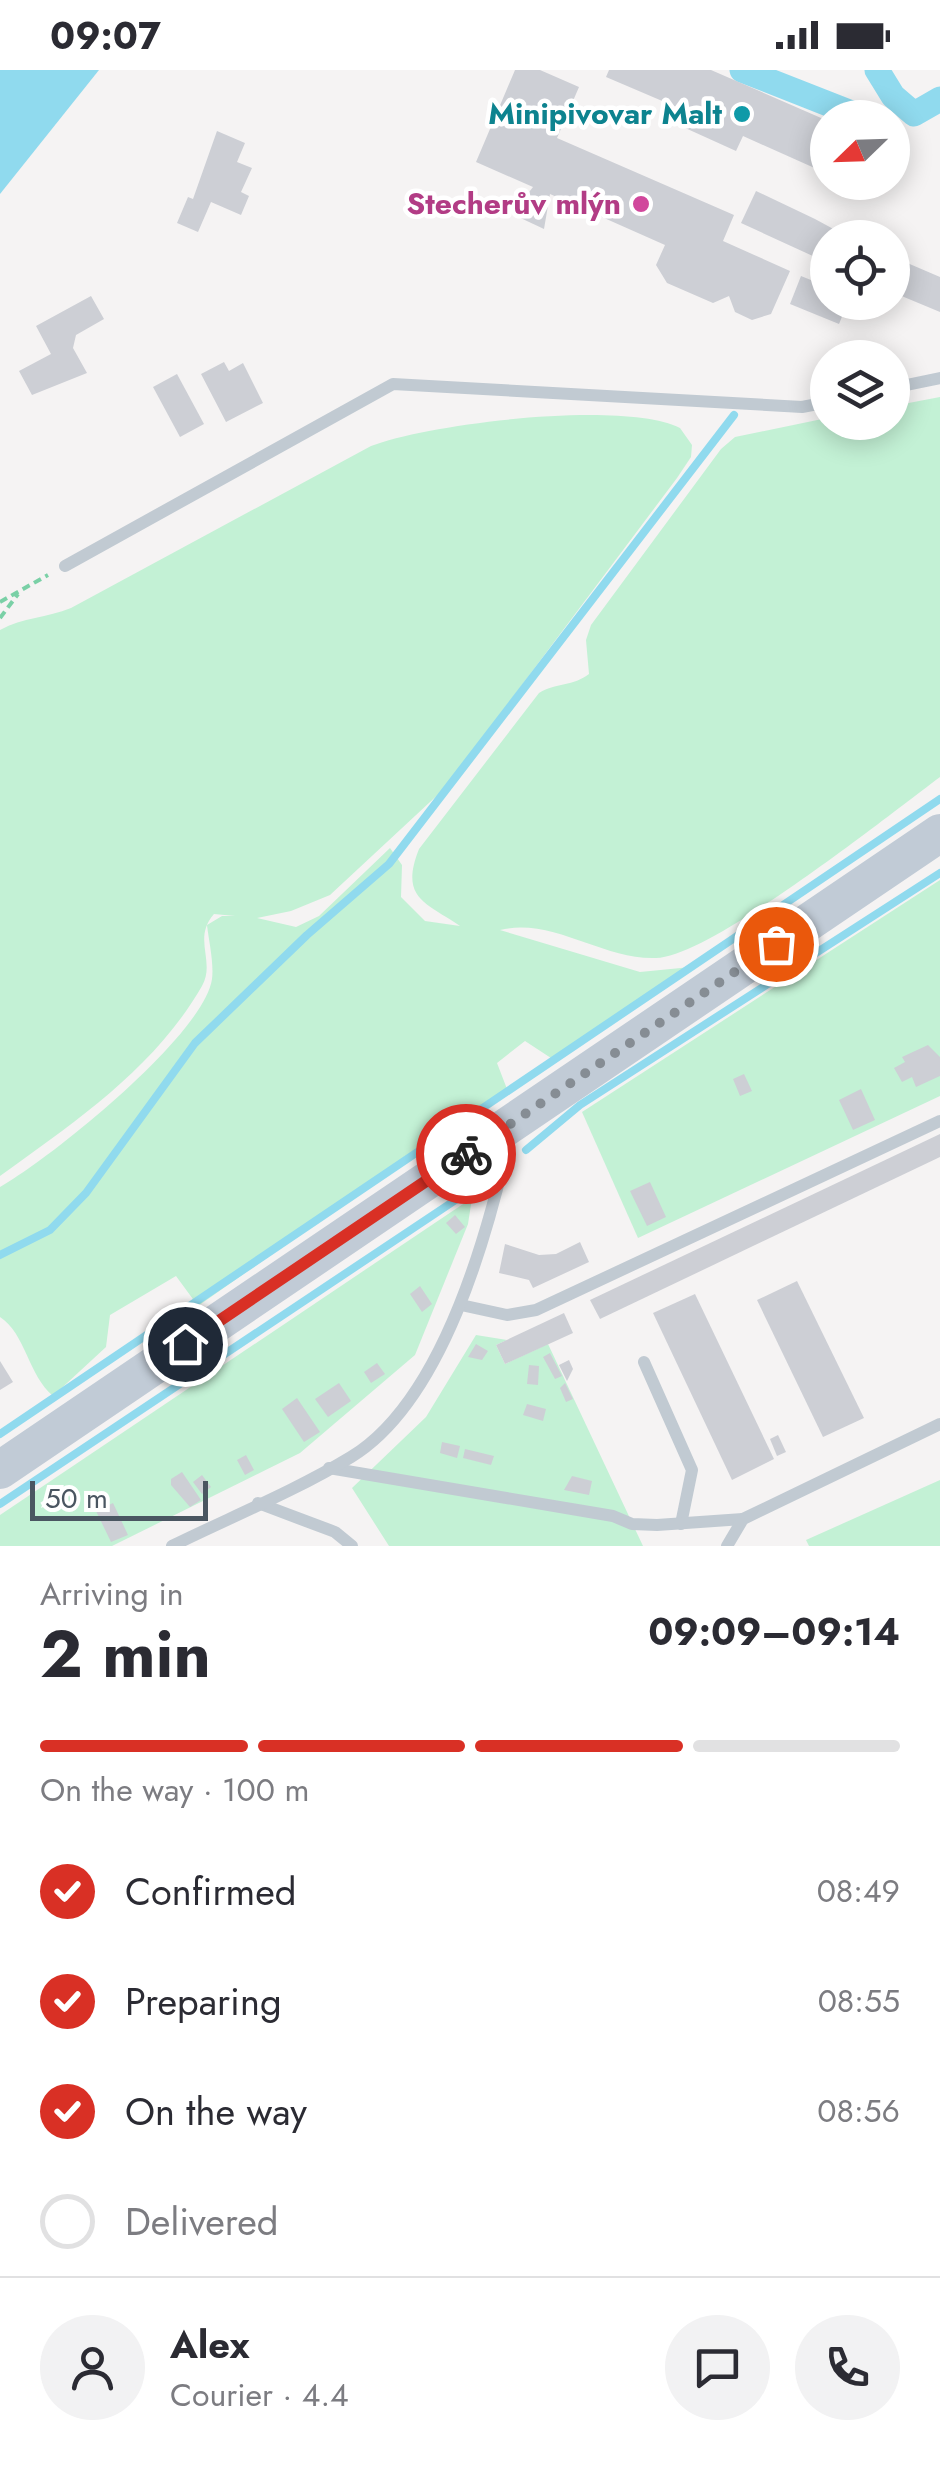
<!DOCTYPE html>
<html lang="en">
<head>
<meta charset="utf-8">
<style>
	body { margin:0; font-family:Jost,sans-serif; background:#f2f2f3; color:#2b2b33; height:100vh; display:flex; flex-direction:column; font-size:38px; white-space:nowrap }
	* { box-sizing:border-box; margin:0 }
	p { font-size:32px; color:#7c7c81 }
	.icon { flex:none; width:55px; height:55px; fill:none; stroke:currentColor; stroke-width:2; stroke-linecap:round; stroke-linejoin:round }
	.map { position:relative; height:1476px; overflow:hidden }
	.drawer { display:flex; flex-direction:column; background:#fff; flex:1 }
	.drawer>* { flex:none }
	.needle { width:65px; rotate:247deg }
	.tools { position:absolute; left:810px; top:30px; display:grid; gap:20px }
	.tools a { display:grid; place-items:center; width:100px; height:100px; border-radius:50%; background:#fff; box-shadow:0 5px 25px #0003; font-size:50px }
	.scale { position:absolute; left:30px; bottom:25px; width:178px; box-sizing:border-box; padding-left:10px; border:5px solid #4a5661; border-top:0; font-size:28px; line-height:35px; white-space:nowrap; color:#4a5661; -webkit-text-stroke:8px #fff; paint-order:stroke }
	.pin { position:absolute; display:grid; place-items:center; width:85px; height:85px; color:#fff; margin:-42px; border:5px solid #fff; border-radius:50%; box-shadow:0 2px 10px #0007 }
	.courier { position:absolute; display:grid; place-items:center; width:100px; height:100px; margin:-50px; border:8px solid #d93025; border-radius:50%; background:#fff; color:#222; box-shadow:0 2px 12px #0007 }
	.summary em { font-style:normal; font-weight:700 }
	.summary div { display:flex; flex-direction:column-reverse }
	.summary { display:flex; align-items:center; justify-content:space-between; height:170px; padding:0 40px }
	h1 { font-size:65px; font-weight:700; line-height:75px }
	.bar { display:grid; grid-template-columns:repeat(4,1fr); gap:15px 10px; align-content:center; height:120px; padding:0 40px }
	.bar i { height:12px; border-radius:8px; background:#e1e1e2 }
	.bar .active { background:#d93025 }
	.bar p { grid-column:span 4 }
	.line { display:flex; align-items:center; gap:25px; padding:0 40px; border-top:2px solid #e1e1e2 }
	.line div { flex:1 }
	.round { display:grid; place-items:center; flex:none; width:105px; height:105px; border-radius:52px; background:#f2f2f3 }
	ol { padding:0 40px; list-style:none }
	li { display:flex; align-items:center; gap:30px; height:110px }
	li p { margin-inline-start:auto }
	li .icon { padding:10px; border-radius:50%; background:#d93025; color:#fff; stroke-width:4 }
	li:last-child { color:#7c7c81 }
	li i { width:55px; height:55px; border:5px solid #e1e1e2; border-radius:50% }
	.status { display:flex; justify-content:space-between; align-items:center; height:70px; padding:0 50px; background:#fff; direction:ltr }
	.status svg { height:28px; fill:currentColor }
	.map>svg:first-child { display:block }
	.green { fill:#c3f1d5 }
	.water { fill:#90daee }
	.lines { fill:none; stroke-linecap:round; stroke-linejoin:round }
	.stream { stroke:#90daee; stroke-width:8 }
	.canal { stroke:#90daee; stroke-width:25 }
	.building { fill:#cdcfd5 }
	.path { stroke:#7ad0a6; stroke-width:4; stroke-dasharray:8 5; stroke-linecap:butt }
	.lane { stroke:#c1cad2; stroke-width:12 }
	.secondary { stroke:#c1cbd6; stroke-width:38 }
	.done { stroke:#868d94; stroke-width:10; stroke-dasharray:0 18 }
	.route { stroke:#d93025; stroke-width:12 }
	.culture-dot { fill:#0f9aa8; stroke:#fff; stroke-width:4 }
	.hotel-dot { fill:#d1479c; stroke:#fff; stroke-width:4 }
	.labels { text-anchor:middle; stroke-width:9; stroke-linejoin:round; paint-order:stroke }
	.culture-label { font-size:30px; font-weight:bold; fill:#0d838f; stroke:#fff; text-anchor:end }
	.hotel-label { font-size:30px; font-weight:bold; fill:#b23c85; stroke:#fff; text-anchor:end }
</style>
</head>
<body>
<div class="status"><b>09:07</b><svg viewBox="0 0 49 12"><path d="M0 12V9h3v3zM5 12V6h3v6zM10 12V3h3v9zM15 12V0h3v12zM26 1h20v11H26zM47 4h2v5h-2z"/></svg></div>
<div class="map">
<svg width="940" height="1476" viewBox="0 0 940 1476">
	<rect width="100%" height="100%" fill="#f5f3f3"/>
	<g class="green">
		<path d="M940,327V707C889,745 711,887 656,888C602,890 553,847 500,860L640,902L691,897L554,990L525,971L497,993L507,1019L198,1236L176,1206L110,1245L106,1277L53,1326C28,1305 26,1264 0,1247V1117C50,1089 204,965 212,909C214,893 209,872 207,855L222,846H235L214,844C192,869 216,891 202,916C155,998 75,1052 0,1106V560C23,547 47,548 71,538L371,376C430,353 624,330 680,358L692,375L691,387L677,408L444,719L330,825L291,841L257,848L296,857L319,846L390,778L402,795L401,827L425,851L460,856C427,833 399,829 419,779L539,623C555,613 574,616 589,604L586,570L591,555L721,379L735,367L827,348L828,352H892L893,336Z"/>
		<path d="M940,810V1026L638,1168L582,1042Z"/>
		<path d="M472,1128L468,1154L415,1285L300,1383L112,1476H0V1445Z"/>
		<path d="M476,1265L507,1270L496,1275L505,1294L548,1274L643,1476H389L352,1418L426,1347Z"/>
		<path d="M940,1410V1476H809L806,1470Z"/>
	</g>
	<path class="water" d="M0,0H99L0,124Z"/>
	<g class="lines">
		<g class="stream">
			<path d="M526,1080L580,1035L940,803"/>
			<path d="M0,1185L50,1160L86,1123L195,973L307,865L389,794L734,345"/>
			<path d="M0,1364L940,729"/>
			<path d="M0,1434L475,1117"/>
		</g>
		<g class="canal">
			<path d="M742,0L864,48"/>
			<path d="M877,0L893,26L914,44L940,29"/>
		</g>
	</g>
	<g class="building">
		<path d="M515,0H540L579,17L557,68L734,145L723,171L790,201L771,244L752,250L735,242L729,226L713,233L667,213L656,195L665,175L550,124L544,159L512,144L533,117L476,92Z"/>
		<path d="M609,0H711L828,51V79L819,100L743,66L736,81L683,57L686,51L678,47L681,39L606,7Z"/>
		<path d="M217,61L245,73L237,92L252,98L241,122L249,126L241,145L211,132L198,162L177,153L188,127L193,129Z"/>
		<path d="M756,121L815,149L850,168H828V193L741,153Z"/>
		<path d="M898,189L940,207V242L892,222Z"/>
		<path d="M801,206L828,217V232H848L839,254L790,234Z"/>
		<path d="M91,226L104,249L76,265L73,278L87,303L32,325L19,301L51,284L36,256Z"/>
		<path d="M224,292L229,301L243,293L263,333L226,352L201,304Z"/>
		<path d="M177,304L204,354L180,367L153,317Z"/>
		<path d="M928,975L940,987V1006L916,1017L912,1007L902,1012L894,998L905,992L902,987Z"/>
		<path d="M744,1004L752,1021L740,1026L733,1009Z"/>
		<path d="M861,1019L875,1050L853,1060L839,1030Z"/>
		<path d="M940,1064V1087L600,1249L590,1230Z"/>
		<path d="M650,1112L666,1147L647,1156L630,1121Z"/>
		<path d="M455,1145L465,1157L456,1164L446,1153Z"/>
		<path d="M580,1172L589,1192L533,1218L529,1210L499,1203L505,1174L539,1185L556,1184Z"/>
		<path d="M797,1211L864,1348L823,1367L757,1230Z"/>
		<path d="M420,1216L432,1234L422,1242L410,1224Z"/>
		<path d="M695,1224L774,1389L732,1410L653,1243Z"/>
		<path d="M564,1243L573,1263L505,1294L496,1275Z"/>
		<path d="M476,1274L488,1281L482,1290L468,1287Z"/>
		<path d="M550,1283L562,1306L555,1309L543,1287Z"/>
		<path d="M569,1290L573,1299L567,1311L559,1295Z"/>
		<path d="M0,1291L13,1312L0,1320Z"/>
		<path d="M377,1293L385,1304L371,1313L364,1302Z"/>
		<path d="M529,1295L539,1296L538,1315L527,1314Z"/>
		<path d="M339,1313L351,1331L328,1347L315,1329Z"/>
		<path d="M565,1313L573,1329L566,1332L560,1318Z"/>
		<path d="M297,1328L320,1362L304,1372L282,1339Z"/>
		<path d="M527,1334L546,1339L543,1351L523,1345Z"/>
		<path d="M778,1365L786,1382L777,1386L770,1369Z"/>
		<path d="M442,1372L460,1376L457,1388L440,1383Z"/>
		<path d="M465,1379L494,1386L491,1395L463,1388Z"/>
		<path d="M246,1385L254,1400L245,1405L237,1390Z"/>
		<path d="M182,1402L201,1430L190,1437L171,1415V1409Z"/>
		<path d="M202,1405L211,1417L202,1424L193,1412Z"/>
		<path d="M572,1406L592,1411L589,1425L564,1420Z"/>
		<path d="M113,1433L128,1465L111,1472L96,1441Z"/>
	</g>
	<g class="lines">
		<g class="path">
			<path d="M0,532L48,505"/>
			<path d="M0,548L18,524"/>
		</g>
		<g class="lane">
			<path d="M892,318L940,308"/>
			<path d="M65,496L393,314L802,337L828,332"/>
			<path d="M461,1235L507,1245L536,1240L940,1051"/>
			<path d="M644,1292L692,1400L681,1454"/>
			<path d="M329,1398L613,1446L632,1454L657,1455L743,1449"/>
			<path d="M258,1433L335,1462L352,1476"/>
			<path d="M172,1476C231,1447 295,1421 351,1387C443,1331 488,1164 510,1065"/>
			<path d="M727,1476L743,1449L940,1354"/>
		</g>
		<path class="secondary" d="M0,1400L940,763"/>
	</g>
	<g class="lines">
		<path class="done" d="M466,1084L776,874"/>
		<path class="route" d="M185,1274L466,1084"/>
	</g>
	<circle class="culture-dot" cx="742" cy="44" r="10"/>
	<circle class="hotel-dot" cx="641" cy="134" r="10"/>
	<g class="labels">
		<g class="culture-label">
			<text x="722" y="54">Minipivovar Malt</text>
		</g>
		<g class="hotel-label">
			<text x="621" y="144">Stecherův mlýn</text>
		</g>
	</g>
</svg>
<div class="tools">
<a><svg class="needle" viewBox="-14 -14 28 28"><path d="M0-13l5 13h-10z" fill="#e53935"/><path d="M0 13l5-13h-10z" fill="#7c7c81"/></svg></a>
<a><svg class="icon" aria-label="locate" viewBox="0 0 24 24"><circle cx="12" cy="12" r="6"/><path d="M12 2v4M12 18v4M2 12h4M18 12h4"/></svg></a>
<a><svg class="icon" aria-label="layers" viewBox="0 0 24 24"><path d="M12 4l9 5-9 5-9-5zM3 14l9 5 9-5"/></svg></a>
</div>
<div class="scale">50 m</div>
<div class="pin" style="left:776px;top:874px;background:#ea580c"><svg class="icon" aria-label="bag" viewBox="0 0 24 24"><path d="M5 8h14l-1 12H6zM9 8a3 3 0 0 1 6 0"/></svg></div>
<div class="pin" style="left:185px;top:1274px;background:#1f2937"><svg class="icon" aria-label="home" viewBox="0 0 24 24"><path d="M3 11l9-7 9 7M6 9v11h12V9"/></svg></div>
<div class="courier" style="left:466px;top:1084px"><svg class="icon" aria-label="bike" viewBox="0 0 24 24"><circle cx="6" cy="16" r="4"/><circle cx="18" cy="16" r="4"/><path d="M6 16l4-8h5l3 8M10 8l3 8H6M13 5h3"/></svg></div>
</div>
<section class="drawer">
<div class="summary"><div><h1>2 min</h1><p>Arriving in</p></div><em>09:09–09:14</em></div>
<div class="bar"><i class="active"></i><i class="active"></i><i class="active"></i><i></i><p>On the way · 100 m</p></div>
<ol>
<li><svg class="icon" aria-label="check" viewBox="0 0 24 24"><path d="M5 12l5 5 9-10"/></svg>Confirmed<p>08:49</p></li>
<li><svg class="icon" aria-label="check" viewBox="0 0 24 24"><path d="M5 12l5 5 9-10"/></svg>Preparing<p>08:55</p></li>
<li><svg class="icon" aria-label="check" viewBox="0 0 24 24"><path d="M5 12l5 5 9-10"/></svg>On the way<p>08:56</p></li>
<li><i></i>Delivered</li>
</ol>
<div class="line" style="height:180px"><a class="round"><svg class="icon" aria-label="person" viewBox="0 0 24 24"><circle cx="12" cy="8" r="4"/><path d="M4 21q1-7 8-7t8 7"/></svg></a><div><b>Alex</b><p>Courier · 4.4</p></div><a class="round"><svg class="icon" aria-label="chat" viewBox="0 0 24 24"><path d="M4 5h16v11H9l-5 4z"/></svg></a><a class="round"><svg class="icon" aria-label="phone" viewBox="0 0 24 24"><path d="M5 4h4l2 5-3 2q2 4 5 5l2-3 5 2v4C11 20 4 13 5 4z"/></svg></a></div>
</section>
</body>
</html>
